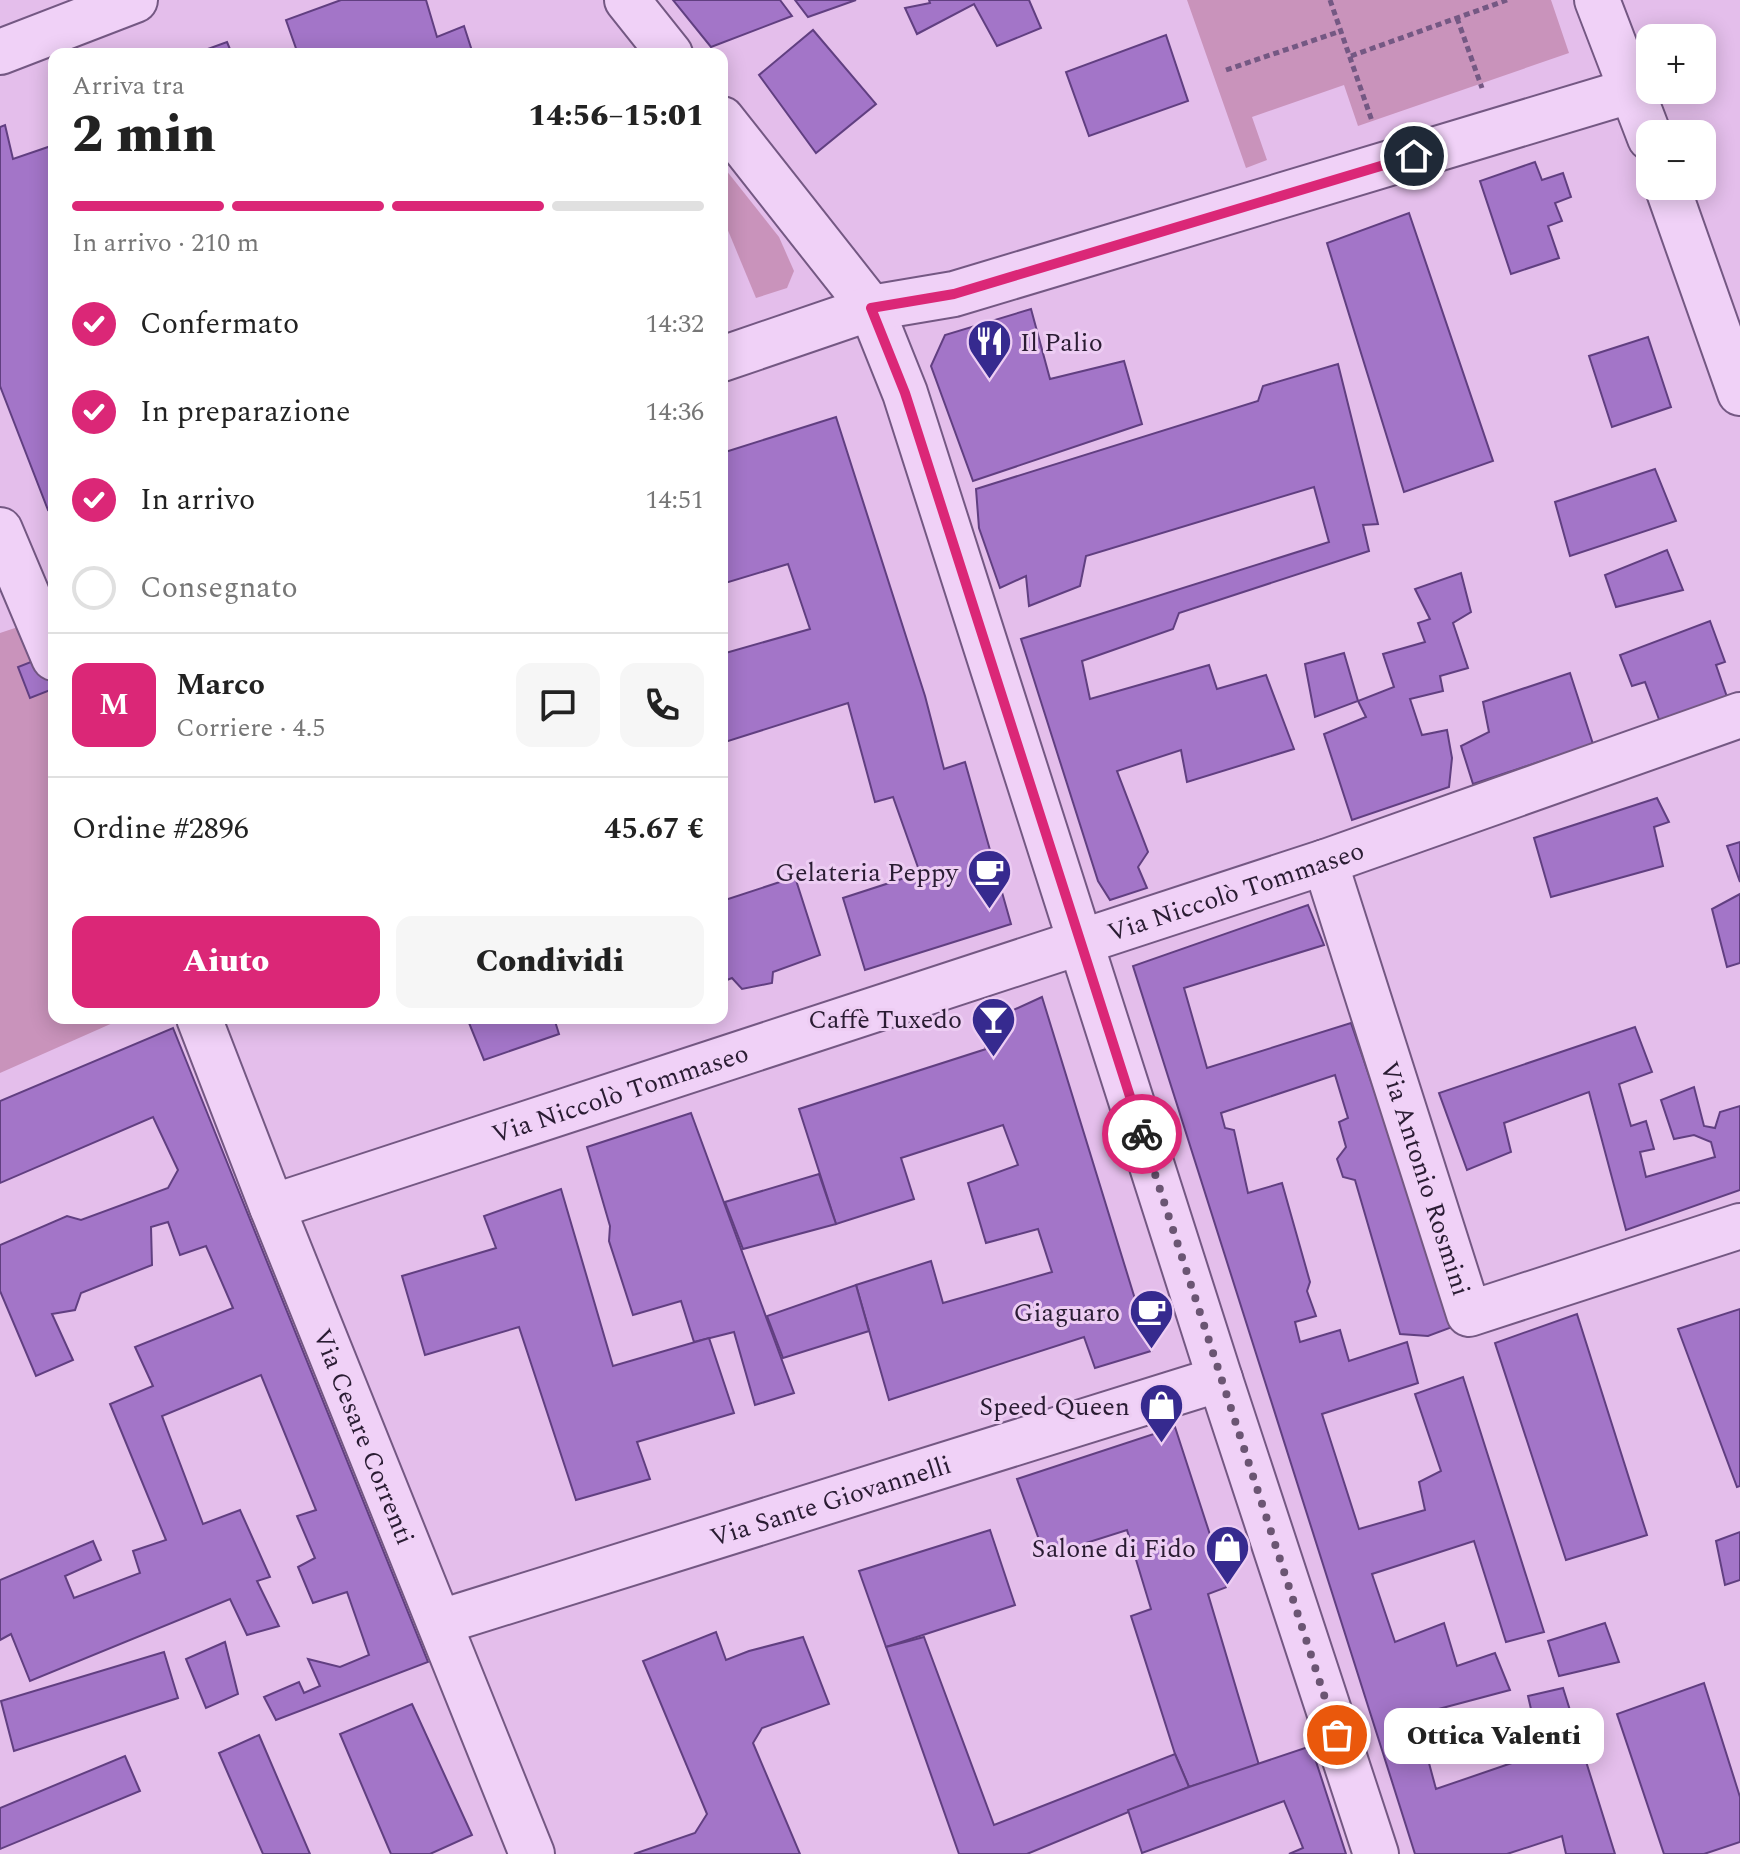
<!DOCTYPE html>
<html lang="it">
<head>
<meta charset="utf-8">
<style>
	body { margin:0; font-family:Spectral,serif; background:#f6f6f6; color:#222; height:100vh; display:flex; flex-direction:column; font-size:30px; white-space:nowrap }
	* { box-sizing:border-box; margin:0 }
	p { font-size:26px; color:#767676 }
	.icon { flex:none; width:44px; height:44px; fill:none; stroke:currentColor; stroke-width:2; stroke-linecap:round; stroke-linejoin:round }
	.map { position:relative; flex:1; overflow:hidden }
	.sheet { position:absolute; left:48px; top:48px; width:680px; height:976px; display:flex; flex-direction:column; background:#fff; border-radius:16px; box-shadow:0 4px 20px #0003 }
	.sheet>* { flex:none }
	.tools { position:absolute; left:1636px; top:24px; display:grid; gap:16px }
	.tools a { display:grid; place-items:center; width:80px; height:80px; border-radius:16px; background:#fff; box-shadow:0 4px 20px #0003; font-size:40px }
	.pin { position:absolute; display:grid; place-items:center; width:68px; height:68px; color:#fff; margin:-34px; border:4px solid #fff; border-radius:50%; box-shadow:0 2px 8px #0007 }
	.courier { position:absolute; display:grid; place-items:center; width:80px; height:80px; margin:-40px; border:6px solid #db2777; border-radius:50%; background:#fff; color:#222; box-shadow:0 2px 10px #0007 }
	.bubble { position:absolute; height:56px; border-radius:16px; background:#fff; box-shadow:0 4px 20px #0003; font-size:26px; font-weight:800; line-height:56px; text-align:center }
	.overview em { font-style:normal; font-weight:800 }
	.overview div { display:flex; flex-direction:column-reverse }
	.overview { display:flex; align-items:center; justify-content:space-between; height:136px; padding:0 24px }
	h1 { font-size:52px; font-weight:800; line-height:60px }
	.bar { display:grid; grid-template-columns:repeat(4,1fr); gap:12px 8px; align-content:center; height:96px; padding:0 24px }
	.bar i { height:10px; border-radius:6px; background:#e0e0e0 }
	.bar .on { background:#db2777 }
	.bar p { grid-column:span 4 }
	.line { display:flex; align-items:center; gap:20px; padding:0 24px; border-top:2px solid #e0e0e0 }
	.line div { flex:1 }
	.round { display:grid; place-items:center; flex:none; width:84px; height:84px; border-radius:16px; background:#f6f6f6 }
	ol { padding:0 24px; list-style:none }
	li { display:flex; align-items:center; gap:24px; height:88px }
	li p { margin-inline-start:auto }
	li .icon { padding:8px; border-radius:50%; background:#db2777; color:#fff; stroke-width:4 }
	li:last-child { color:#767676 }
	li i { width:44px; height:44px; border:4px solid #e0e0e0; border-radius:50% }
	.button { display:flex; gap:16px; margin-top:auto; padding:16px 24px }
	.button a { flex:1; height:92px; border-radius:16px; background:#db2777; color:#fff; font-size:32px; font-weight:800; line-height:92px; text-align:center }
	.button a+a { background:#f6f6f6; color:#222 }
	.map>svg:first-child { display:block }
	.green { fill:#c993bb }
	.building { fill:#a375c8; stroke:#613f81; stroke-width:2 }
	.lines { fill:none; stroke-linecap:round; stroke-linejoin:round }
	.minor-casing { stroke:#745883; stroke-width:48 }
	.path { stroke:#745883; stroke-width:5; stroke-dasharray:6 4; stroke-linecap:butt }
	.minor { stroke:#f0d1f7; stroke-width:44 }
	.done { stroke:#6b5573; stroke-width:8; stroke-dasharray:0 14.4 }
	.route { stroke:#db2777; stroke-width:10 }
	.labels { text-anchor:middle; stroke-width:6; stroke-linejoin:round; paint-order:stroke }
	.poi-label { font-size:26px; fill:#2a1c33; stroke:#edcdf3; text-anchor:end }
	.street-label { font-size:26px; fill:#2a1c33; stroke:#edcdf3 }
</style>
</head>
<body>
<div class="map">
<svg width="1740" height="1854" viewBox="0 0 1740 1854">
	<rect width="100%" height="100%" fill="#e4beeb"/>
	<g class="green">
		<path d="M1187,0H1551L1569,53L1358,126L1344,85L1252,117L1267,160L1246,168Z"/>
		<path d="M722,165L779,237L794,271L787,288L756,298L722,216Z"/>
		<path d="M27,624L54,692V1018H124L0,1073V633Z"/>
	</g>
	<g class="building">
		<path d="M341,0H426L437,37L464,26L473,54H298L286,20Z"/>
		<path d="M673,0H780L792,16L711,47Z"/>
		<path d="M795,0H856L808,17Z"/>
		<path d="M929,0H1029L1041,28L997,46L974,4L917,34L905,8L930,3Z"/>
		<path d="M813,30L876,104L816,153L759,75Z"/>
		<path d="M1166,35L1188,101L1089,136L1066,72Z"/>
		<path d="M227,42L232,54H194Z"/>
		<path d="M5,125L13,159L54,145V508L48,510L0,386V127Z"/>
		<path d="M1535,162L1542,180L1563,173L1571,197L1555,203L1562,221L1548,226L1559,258L1511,274L1480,181Z"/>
		<path d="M1409,213L1493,461L1404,492L1327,243Z"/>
		<path d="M1031,309L1050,379L1124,361L1142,424L973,481L931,366L945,335Z"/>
		<path d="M1648,337L1671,407L1612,427L1589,356Z"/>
		<path d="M1338,364L1378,524L1363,525L1369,551L1179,613L1173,629L1082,661L1090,699L1209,665L1217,689L1266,675L1294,749L1187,782L1181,750L1117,771L1148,852L1138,867L1147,888L1110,900L1098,881L1021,639L1329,542L1314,487L1086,556L1080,586L1029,606L1026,576L1000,588L979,528L976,489L1258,401L1263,386Z"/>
		<path d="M836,417L925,696L944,769L965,762L1011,924L865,970L843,898L920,873L893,797L875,802L848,703L722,743V654L810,629L788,564L722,584V453Z"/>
		<path d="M1655,469L1676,521L1570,556L1555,502Z"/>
		<path d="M1667,550L1683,590L1616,607L1605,575Z"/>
		<path d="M1461,573L1471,612L1453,623L1468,668L1440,676L1443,691L1410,699L1422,735L1447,730L1452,758L1449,787L1352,820L1324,734L1366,717L1358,701L1394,687L1383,654L1425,642L1418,623L1430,619L1415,589Z"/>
		<path d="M1710,621L1725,662L1716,665L1727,697L1660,722L1645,682L1632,686L1620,655Z"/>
		<path d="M1344,653L1358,701L1315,717L1305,664Z"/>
		<path d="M41,658L53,689L30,698L18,667Z"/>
		<path d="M1570,673L1593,744L1473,784L1461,746L1489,732L1483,702Z"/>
		<path d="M1657,798L1669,822L1654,827L1663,866L1551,897L1534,838Z"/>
		<path d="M1740,842V882L1727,846Z"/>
		<path d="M795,877L820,955L773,972L772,983L742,989L732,978L722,982V901Z"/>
		<path d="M1740,894V963L1727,967L1712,909Z"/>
		<path d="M1308,905L1324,945L1184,988L1207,1068L1351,1023L1455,1326L1428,1336L1400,1334L1355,1180L1343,1177L1337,1159L1346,1147L1339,1122L1348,1118L1335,1075L1221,1113L1225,1128L1234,1130L1248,1193L1282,1183L1310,1282L1307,1291L1316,1316L1295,1322L1300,1342L1340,1330L1349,1361L1407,1342L1418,1383L1322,1414L1359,1529L1425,1510L1419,1482L1441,1471L1415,1394L1463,1377L1544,1632L1506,1642L1474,1541L1372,1574L1395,1642L1444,1623L1457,1666L1495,1653L1510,1690L1416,1715L1436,1789L1541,1753L1528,1696L1563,1688L1615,1854H1566L1562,1836L1507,1854H1415L1133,966Z"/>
		<path d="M1042,997L1151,1351L1095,1368L1084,1337L889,1400L856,1285L931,1261L943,1303L1052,1272L1038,1229L986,1243L968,1183L1018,1165L1003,1125L901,1158L914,1199L836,1224L799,1109L986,1049L978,1026Z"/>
		<path d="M467,1018H554L559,1034L484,1060Z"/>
		<path d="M1635,1027L1652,1072L1619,1084L1631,1126L1646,1121L1654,1149L1640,1152L1646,1177L1715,1157L1711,1142L1694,1135L1674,1139L1661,1100L1694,1087L1704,1126L1715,1128L1720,1112L1740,1106V1190L1626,1230L1589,1092L1504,1123L1511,1152L1467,1170L1439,1093Z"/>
		<path d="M173,1028L428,1662L276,1720L264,1697L299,1682L304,1693L320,1686L308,1659L340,1667L369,1655L347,1592L313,1603L298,1567L315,1558L297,1516L316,1510L261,1375L162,1416L203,1524L240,1510L270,1577L257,1581L279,1626L247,1635L230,1599L30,1681L11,1634L0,1640V1580L93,1541L101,1560L65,1576L74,1598L140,1573L133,1551L166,1540L110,1404L153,1386L135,1347L233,1308L206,1246L180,1255L168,1222L151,1227L152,1265L81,1293L75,1310L52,1314L73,1360L36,1376L0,1291V1245L67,1216L81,1220L168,1188L178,1170L153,1117L0,1183V1101Z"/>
		<path d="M691,1113L794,1393L755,1405L734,1332L694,1342L681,1301L633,1315L609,1241L610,1226L587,1147Z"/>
		<path d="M819,1174L836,1224L743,1249L725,1202Z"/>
		<path d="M561,1189L613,1366L709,1338L734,1413L637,1442L650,1479L576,1500L519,1327L425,1355L402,1276L496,1248L484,1216Z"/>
		<path d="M856,1285L869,1331L783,1358L767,1316Z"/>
		<path d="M1740,1309V1486L1737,1487L1678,1329Z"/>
		<path d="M1577,1314L1647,1535L1566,1560L1495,1343Z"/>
		<path d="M1175,1427L1227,1587L1208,1594L1259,1765L1189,1787L1175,1754L1131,1616L1151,1609L1127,1530L1045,1556L1017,1479Z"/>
		<path d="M990,1530L1015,1605L886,1647L859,1571Z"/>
		<path d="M1740,1532V1580L1725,1585L1716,1541Z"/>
		<path d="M1605,1623L1619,1662L1559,1676L1548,1641Z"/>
		<path d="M716,1632L726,1660L749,1651L803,1637L829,1704L762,1728L753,1743L800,1854H634L695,1833L707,1814L643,1661Z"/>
		<path d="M924,1637L994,1825L1175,1754L1189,1787L1027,1854H959L886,1647Z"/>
		<path d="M225,1642L238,1694L206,1708L186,1659Z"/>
		<path d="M164,1652L178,1698L14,1751L1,1701Z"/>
		<path d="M1704,1683L1740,1797V1842L1704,1854H1664L1617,1714Z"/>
		<path d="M412,1704L472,1835L430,1854H391L340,1734Z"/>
		<path d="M259,1735L310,1854H263L219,1753Z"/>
		<path d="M1311,1746L1346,1854H1289L1303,1848L1284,1801L1142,1853L1128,1810L1189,1787Z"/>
		<path d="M125,1756L140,1791L0,1849V1808Z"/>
	</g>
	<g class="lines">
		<defs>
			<g id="minor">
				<path d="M627,0L670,54"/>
				<path d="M1597,0L1650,138"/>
				<path d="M0,52L135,0"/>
				<path d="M722,119L871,308L905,393L1220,1379L1376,1854"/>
				<path d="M1667,186L1740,393"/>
				<path d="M722,359L871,308L954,294L1633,90"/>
				<path d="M0,530L54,658"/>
				<path id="s1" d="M1325,862L1469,1314L1740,1226"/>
				<path id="s2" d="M199,1018L272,1207L532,1854"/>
				<path id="s3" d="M272,1207L1325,862L1740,715"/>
				<path id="s4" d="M441,1622L1220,1379"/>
			</g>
		</defs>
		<use href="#minor" class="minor-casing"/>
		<g class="path">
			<path d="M1330,0L1372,121"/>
			<path d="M1457,18L1482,88"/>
			<path d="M1351,56L1507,0"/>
			<path d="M1226,70L1341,31"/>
		</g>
		<use href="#minor" class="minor"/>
	</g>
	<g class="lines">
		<path class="done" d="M1142,1134L1337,1735"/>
		<path class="route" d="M1142,1134L905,393L871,308L954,294L1414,156"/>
	</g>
	<defs>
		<symbol id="restaurant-pin" viewBox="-11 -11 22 30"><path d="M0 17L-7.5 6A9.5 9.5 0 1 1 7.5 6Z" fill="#362a8f" stroke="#edcdf3"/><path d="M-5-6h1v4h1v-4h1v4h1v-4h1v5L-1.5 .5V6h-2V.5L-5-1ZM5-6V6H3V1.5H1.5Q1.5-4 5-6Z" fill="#fff"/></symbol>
		<symbol id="cafe-pin" viewBox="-11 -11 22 30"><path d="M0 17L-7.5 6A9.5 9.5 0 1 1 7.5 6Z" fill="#362a8f" stroke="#edcdf3"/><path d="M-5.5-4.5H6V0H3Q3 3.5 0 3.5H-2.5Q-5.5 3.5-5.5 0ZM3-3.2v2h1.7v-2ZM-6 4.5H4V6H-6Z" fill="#fff"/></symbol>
		<symbol id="bar-pin" viewBox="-11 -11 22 30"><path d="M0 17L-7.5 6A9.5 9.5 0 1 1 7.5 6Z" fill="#362a8f" stroke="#edcdf3"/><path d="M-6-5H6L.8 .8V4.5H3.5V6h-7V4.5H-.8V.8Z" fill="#fff"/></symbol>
		<symbol id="shop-pin" viewBox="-11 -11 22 30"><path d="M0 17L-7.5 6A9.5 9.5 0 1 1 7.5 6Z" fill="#362a8f" stroke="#edcdf3"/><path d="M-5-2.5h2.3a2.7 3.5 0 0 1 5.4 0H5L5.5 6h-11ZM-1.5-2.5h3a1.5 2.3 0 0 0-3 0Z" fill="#fff"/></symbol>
	</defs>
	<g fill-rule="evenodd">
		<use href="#restaurant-pin" x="964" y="316" width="51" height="69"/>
		<use href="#cafe-pin" x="964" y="846" width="51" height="69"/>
		<use href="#bar-pin" x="968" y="994" width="51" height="69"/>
		<use href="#cafe-pin" x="1126" y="1286" width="51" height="69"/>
		<use href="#shop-pin" x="1136" y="1380" width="51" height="69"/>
		<use href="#shop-pin" x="1202" y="1522" width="51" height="69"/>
	</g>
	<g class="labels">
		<g class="poi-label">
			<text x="1020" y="351" text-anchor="start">Il Palio</text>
			<text x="958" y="881">Gelateria Peppy</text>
			<text x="962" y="1028">Caffè Tuxedo</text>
			<text x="1120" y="1321">Giaguaro</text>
			<text x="1130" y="1415">Speed Queen</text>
			<text x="1196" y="1557">Salone di Fido</text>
		</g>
		<g class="street-label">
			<text dy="9" stroke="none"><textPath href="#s3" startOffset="1014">Via Niccolò Tommaseo</textPath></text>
			<text dy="9" stroke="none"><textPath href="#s3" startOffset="366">Via Niccolò Tommaseo</textPath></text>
			<text dy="9" stroke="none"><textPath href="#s1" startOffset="332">Via Antonio Rosmini</textPath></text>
			<text dy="9" stroke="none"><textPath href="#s2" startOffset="450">Via Cesare Correnti</textPath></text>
			<text dy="9" stroke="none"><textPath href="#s4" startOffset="408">Via Sante Giovannelli</textPath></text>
		</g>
	</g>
</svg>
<div class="tools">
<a>+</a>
<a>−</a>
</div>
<div class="pin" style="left:1337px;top:1735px;background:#ea580c"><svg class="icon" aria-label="bag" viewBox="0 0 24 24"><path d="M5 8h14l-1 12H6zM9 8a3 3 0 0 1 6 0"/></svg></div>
<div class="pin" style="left:1414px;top:156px;background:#1f2937"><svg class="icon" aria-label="home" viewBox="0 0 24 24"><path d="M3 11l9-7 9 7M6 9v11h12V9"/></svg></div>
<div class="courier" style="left:1142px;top:1134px"><svg class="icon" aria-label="bike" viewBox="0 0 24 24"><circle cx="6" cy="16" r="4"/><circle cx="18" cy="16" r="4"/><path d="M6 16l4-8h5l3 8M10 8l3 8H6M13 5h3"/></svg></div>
<div class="bubble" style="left:1384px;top:1708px;width:220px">Ottica Valenti</div>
<section class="sheet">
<div class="overview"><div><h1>2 min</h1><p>Arriva tra</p></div><em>14:56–15:01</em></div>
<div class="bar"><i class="on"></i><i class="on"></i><i class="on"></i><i></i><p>In arrivo · 210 m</p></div>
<ol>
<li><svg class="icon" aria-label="check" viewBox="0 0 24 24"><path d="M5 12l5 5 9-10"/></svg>Confermato<p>14:32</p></li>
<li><svg class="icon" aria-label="check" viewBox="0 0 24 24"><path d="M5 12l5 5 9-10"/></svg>In preparazione<p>14:36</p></li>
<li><svg class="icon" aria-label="check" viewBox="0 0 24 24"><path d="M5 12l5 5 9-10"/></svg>In arrivo<p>14:51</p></li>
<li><i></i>Consegnato</li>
</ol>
<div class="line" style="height:144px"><b class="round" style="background:#db2777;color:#fff">M</b><div><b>Marco</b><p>Corriere · 4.5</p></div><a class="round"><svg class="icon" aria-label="chat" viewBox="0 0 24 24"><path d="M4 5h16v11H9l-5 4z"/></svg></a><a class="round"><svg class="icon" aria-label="phone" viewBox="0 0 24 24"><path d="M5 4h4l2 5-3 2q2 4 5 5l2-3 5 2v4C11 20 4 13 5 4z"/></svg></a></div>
<div class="line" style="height:104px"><div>Ordine #2896</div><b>45.67 €</b></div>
<div class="button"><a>Aiuto</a><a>Condividi</a></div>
</section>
</div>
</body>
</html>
